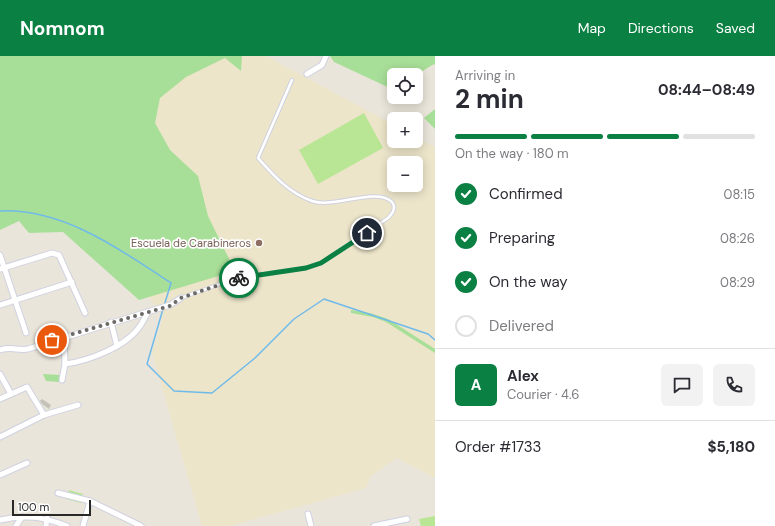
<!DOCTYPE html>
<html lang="en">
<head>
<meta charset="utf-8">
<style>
	body { margin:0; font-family:"DM Sans",sans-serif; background:#f2f2f3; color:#2b2b33; height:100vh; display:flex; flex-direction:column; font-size:15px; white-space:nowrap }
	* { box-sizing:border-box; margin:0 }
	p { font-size:13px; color:#7c7c81 }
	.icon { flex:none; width:22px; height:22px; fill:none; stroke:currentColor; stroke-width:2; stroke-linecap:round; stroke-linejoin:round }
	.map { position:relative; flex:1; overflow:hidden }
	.sheet { display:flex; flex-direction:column; background:#fff; width:340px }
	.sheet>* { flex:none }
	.buttons { position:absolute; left:387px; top:12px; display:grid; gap:8px }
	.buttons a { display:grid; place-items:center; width:36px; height:36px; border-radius:6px; background:#fff; box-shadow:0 2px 10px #0003; font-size:20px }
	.scale { position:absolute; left:12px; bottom:10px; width:79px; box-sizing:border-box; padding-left:4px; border:2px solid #282828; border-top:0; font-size:11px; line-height:14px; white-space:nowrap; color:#282828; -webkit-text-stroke:3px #fff; paint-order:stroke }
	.pin { position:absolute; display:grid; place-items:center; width:34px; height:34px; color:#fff; margin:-17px; border:2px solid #fff; border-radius:50%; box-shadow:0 1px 4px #0007 }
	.courier { position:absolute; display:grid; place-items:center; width:40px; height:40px; margin:-20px; border:3px solid #0b8043; border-radius:50%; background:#fff; color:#222; box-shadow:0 1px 5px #0007 }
	.overview em { font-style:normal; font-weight:700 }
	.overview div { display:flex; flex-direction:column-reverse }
	.overview { display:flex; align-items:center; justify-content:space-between; height:68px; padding:0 20px }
	h1 { font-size:26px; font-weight:700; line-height:30px }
	.bar { display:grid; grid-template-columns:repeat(4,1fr); gap:6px 4px; align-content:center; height:48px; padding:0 20px }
	.bar i { height:5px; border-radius:3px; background:#e1e1e2 }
	.bar .active { background:#0b8043 }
	.bar p { grid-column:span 4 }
	.line { display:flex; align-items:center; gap:10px; padding:0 20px; border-top:1px solid #e1e1e2 }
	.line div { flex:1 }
	.round { display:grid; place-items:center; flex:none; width:42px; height:42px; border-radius:6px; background:#f2f2f3 }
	ol { padding:0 20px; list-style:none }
	li { display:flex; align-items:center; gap:12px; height:44px }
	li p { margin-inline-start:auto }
	li .icon { padding:4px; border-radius:50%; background:#0b8043; color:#fff; stroke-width:4 }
	li:last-child { color:#7c7c81 }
	li i { width:22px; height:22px; border:2px solid #e1e1e2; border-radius:50% }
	header { display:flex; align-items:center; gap:24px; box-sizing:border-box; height:56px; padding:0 20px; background:#0b8043; color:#fff }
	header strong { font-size:19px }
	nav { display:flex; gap:22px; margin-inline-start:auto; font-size:14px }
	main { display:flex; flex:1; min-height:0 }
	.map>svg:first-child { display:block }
	.education { fill:#ece5ca; fill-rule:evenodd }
	.green { fill:#a8df98 }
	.pitch { fill:#b9e694 }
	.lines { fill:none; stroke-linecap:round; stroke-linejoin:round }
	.stream { stroke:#70bae9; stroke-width:1.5 }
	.building { fill:#c5c2ba }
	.lane-casing { stroke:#d0d1e1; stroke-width:4.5 }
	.street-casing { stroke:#d0d1e1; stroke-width:7 }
	.lane { stroke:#fff; stroke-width:2.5 }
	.street { stroke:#fff; stroke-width:5 }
	.done { stroke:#6c6a66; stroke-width:4; stroke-dasharray:0 7.2 }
	.route { stroke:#0b8043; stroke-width:5 }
	.education-dot { fill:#8d6e63; stroke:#fff; stroke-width:1.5 }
	.labels { text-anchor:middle; stroke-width:3.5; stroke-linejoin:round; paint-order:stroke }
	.education-label { font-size:11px; fill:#785e54; stroke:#fff; text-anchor:end }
</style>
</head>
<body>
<header>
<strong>Nomnom</strong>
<nav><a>Map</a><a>Directions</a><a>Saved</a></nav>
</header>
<main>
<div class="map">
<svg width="435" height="470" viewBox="0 0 435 470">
	<rect width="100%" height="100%" fill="#eae5da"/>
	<path class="education" d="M0,0H266L394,69V85H416V81L435,91V422L397,402L371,420L366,432L230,470H202L152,297L162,265V259L157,254L152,245L0,118ZM394,107H416V129H394Z"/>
	<g class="green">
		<path d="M0,0H242L241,15L225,2L186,21L160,42L155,67L170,94L198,120L208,160L235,215L139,244L63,176L29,177L19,165L0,174Z"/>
		<path d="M330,0H435V9L434,8L416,19H394V34L334,6Z"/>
		<path d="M435,53V73L424,62Z"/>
		<path d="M351,254L370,257L388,263L435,293V297L386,266L373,261L351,257Z"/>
		<path d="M43,318L60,319L59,326L46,325Z"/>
	</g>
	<g class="pitch">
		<path d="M364,57L383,92L318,128L299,94Z"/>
		<path d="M69,434L83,438L81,447L66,443Z"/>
		<path d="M435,460V470H421L419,463Z"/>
	</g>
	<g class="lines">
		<g class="stream">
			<path d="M0,155C63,152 121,194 171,227L164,250"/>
			<path d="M163,253L147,308L174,335L212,337L255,302L294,263L324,243L428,278L435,284"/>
		</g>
	</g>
	<path class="building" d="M42,343L51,349L49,353L42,348L40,345Z"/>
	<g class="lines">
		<defs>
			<path id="lane" d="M181,242L237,222L306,212L321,207L388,162C392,158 397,152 392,146C381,134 348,145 333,146C327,147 318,147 312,145C289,137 274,120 258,102L292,24"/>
			<g id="street">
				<path d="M307,18L322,9L326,0"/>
				<path d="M0,199L26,277"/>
				<path d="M0,213L52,197L59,199L85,257"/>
				<path d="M0,249L72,226"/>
				<path d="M111,266L117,290"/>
				<path d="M0,294C12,290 18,295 28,293L170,249L181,242"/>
				<path d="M65,308C88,305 126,291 140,270C143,266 145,261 148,256"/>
				<path d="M0,318L11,338"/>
				<path d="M62,324L65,308L64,280"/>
				<path d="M0,343L27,331L44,359"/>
				<path d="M0,381L44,359L78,349"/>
				<path d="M0,419L27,407"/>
				<path d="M58,437L90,445L141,470"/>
				<path d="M308,458L311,470"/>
				<path d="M0,464C25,458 44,461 67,470"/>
				<path d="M16,470L22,461"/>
				<path d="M46,470L47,462"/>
				<path d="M83,470L90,445"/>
				<path d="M374,470L407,463"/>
			</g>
		</defs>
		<use href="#lane" class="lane-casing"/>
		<use href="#street" class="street-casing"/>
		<use href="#lane" class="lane"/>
		<use href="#street" class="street"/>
	</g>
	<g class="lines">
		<path class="done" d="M52,284L170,250L181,242L239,222"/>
		<path class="route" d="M239,222L306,212L321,207L367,177"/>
	</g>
	<circle class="education-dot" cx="259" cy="187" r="4"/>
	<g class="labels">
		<g class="education-label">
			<text x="251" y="191">Escuela de Carabineros</text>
		</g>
	</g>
</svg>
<div class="buttons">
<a><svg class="icon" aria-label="locate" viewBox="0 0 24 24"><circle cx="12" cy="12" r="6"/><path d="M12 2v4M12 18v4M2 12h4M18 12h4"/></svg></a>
<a>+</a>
<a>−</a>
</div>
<div class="scale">100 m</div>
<div class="pin" style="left:52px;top:284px;background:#ea580c"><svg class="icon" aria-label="bag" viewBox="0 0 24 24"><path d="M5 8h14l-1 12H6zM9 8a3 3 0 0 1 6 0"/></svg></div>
<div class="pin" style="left:367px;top:177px;background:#1f2937"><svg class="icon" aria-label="home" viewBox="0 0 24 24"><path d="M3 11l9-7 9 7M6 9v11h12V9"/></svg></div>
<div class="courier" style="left:239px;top:222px"><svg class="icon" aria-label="bike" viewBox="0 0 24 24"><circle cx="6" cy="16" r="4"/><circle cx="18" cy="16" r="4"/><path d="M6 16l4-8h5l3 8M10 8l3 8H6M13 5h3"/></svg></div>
</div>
<section class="sheet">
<div class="overview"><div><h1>2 min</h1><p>Arriving in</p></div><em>08:44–08:49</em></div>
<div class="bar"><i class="active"></i><i class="active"></i><i class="active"></i><i></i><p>On the way · 180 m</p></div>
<ol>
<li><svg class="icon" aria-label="check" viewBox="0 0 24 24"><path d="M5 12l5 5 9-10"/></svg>Confirmed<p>08:15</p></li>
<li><svg class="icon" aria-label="check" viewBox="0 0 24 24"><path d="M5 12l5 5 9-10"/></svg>Preparing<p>08:26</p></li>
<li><svg class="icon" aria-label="check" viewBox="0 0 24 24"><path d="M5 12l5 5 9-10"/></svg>On the way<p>08:29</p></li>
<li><i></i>Delivered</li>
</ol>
<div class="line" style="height:72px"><b class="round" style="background:#0b8043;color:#fff">A</b><div><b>Alex</b><p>Courier · 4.6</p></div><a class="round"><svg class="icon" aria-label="chat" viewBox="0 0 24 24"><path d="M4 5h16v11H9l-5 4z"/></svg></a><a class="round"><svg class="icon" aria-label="phone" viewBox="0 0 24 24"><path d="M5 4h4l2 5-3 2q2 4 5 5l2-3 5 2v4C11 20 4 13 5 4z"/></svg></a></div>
<div class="line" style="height:52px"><div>Order #1733</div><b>$5,180</b></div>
</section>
</main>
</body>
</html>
